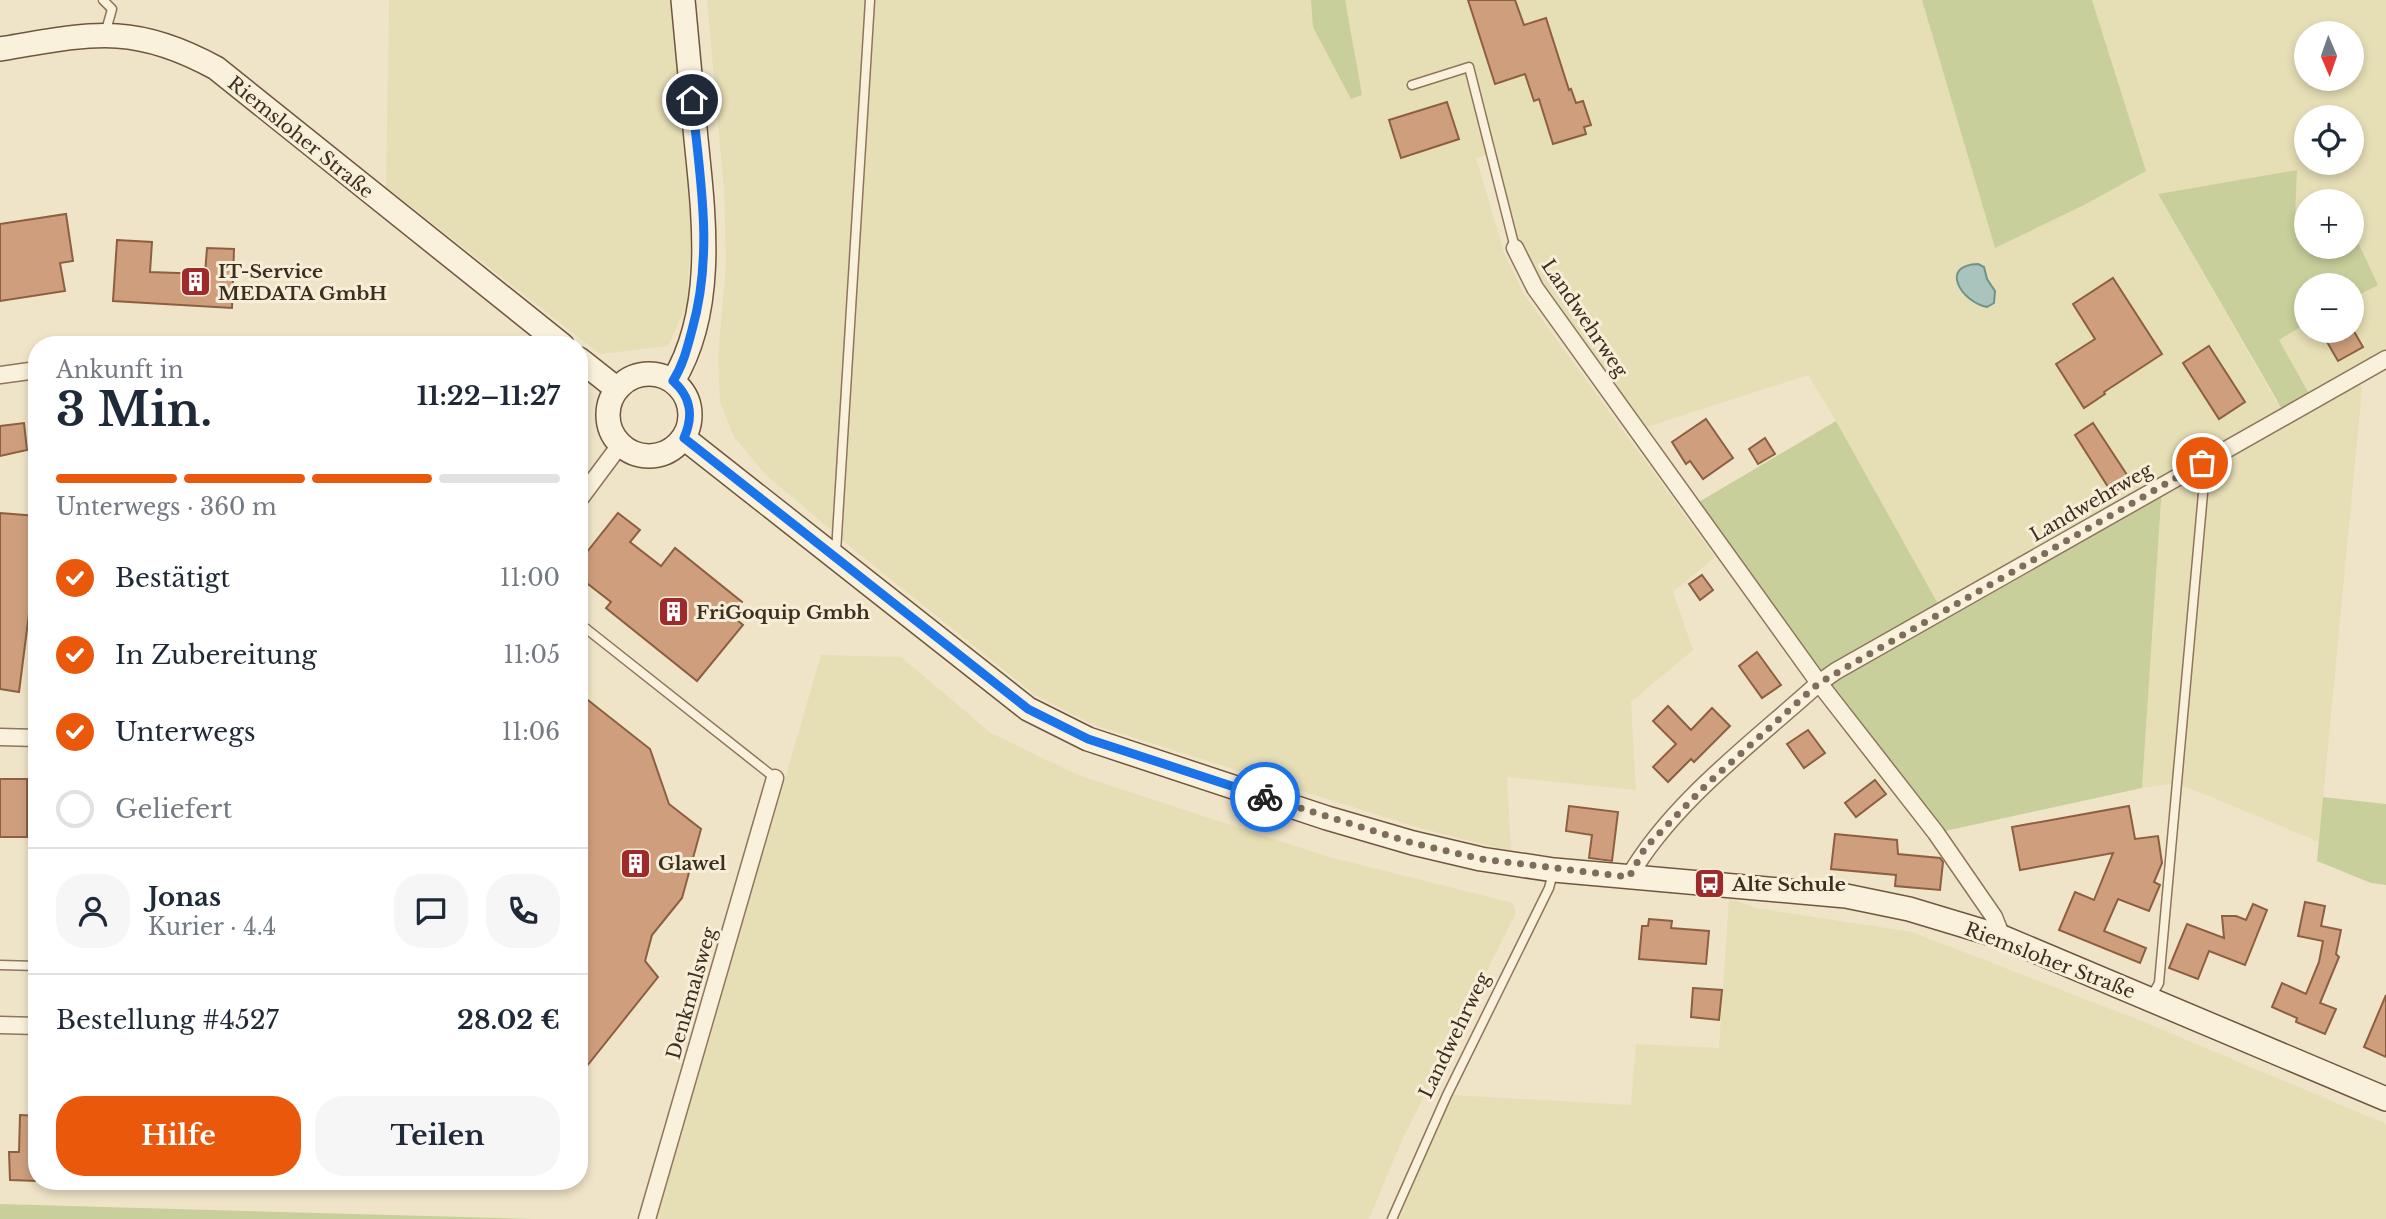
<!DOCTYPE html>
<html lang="de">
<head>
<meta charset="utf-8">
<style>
	body { margin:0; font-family:"Libre Baskerville",serif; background:#f6f6f7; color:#1f2937; height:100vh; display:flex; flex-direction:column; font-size:26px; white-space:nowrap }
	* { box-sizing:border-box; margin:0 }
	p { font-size:23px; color:#747a83 }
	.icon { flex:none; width:38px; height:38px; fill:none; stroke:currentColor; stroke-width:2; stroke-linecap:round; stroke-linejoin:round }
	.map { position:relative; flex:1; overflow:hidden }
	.side { position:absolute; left:28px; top:336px; width:560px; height:854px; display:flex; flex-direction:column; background:#fff; border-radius:28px; box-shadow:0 4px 10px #0003 }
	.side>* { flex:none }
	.needle { width:46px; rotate:178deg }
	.tools { position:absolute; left:2294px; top:21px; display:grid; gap:14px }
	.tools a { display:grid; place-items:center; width:70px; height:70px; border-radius:50%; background:#fff; box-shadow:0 4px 10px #0003; font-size:35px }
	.pin { position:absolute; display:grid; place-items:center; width:60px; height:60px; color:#fff; margin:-30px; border:4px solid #fff; border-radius:50%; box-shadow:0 2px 7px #0007 }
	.courier { position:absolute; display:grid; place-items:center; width:70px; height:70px; margin:-35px; border:5px solid #1a73e8; border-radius:50%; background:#fff; color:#222; box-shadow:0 2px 9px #0007 }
	.summary em { font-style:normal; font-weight:700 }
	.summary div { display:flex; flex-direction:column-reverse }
	.summary { display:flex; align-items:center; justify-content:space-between; height:119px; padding:0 28px }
	h1 { font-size:46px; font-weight:700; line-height:52px }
	.bar { display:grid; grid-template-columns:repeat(4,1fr); gap:10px 7px; align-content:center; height:84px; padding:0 28px }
	.bar i { height:9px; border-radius:5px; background:#e0e1e3 }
	.bar .active { background:#ea580c }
	.bar p { grid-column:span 4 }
	.line { display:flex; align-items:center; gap:18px; padding:0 28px; border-top:2px solid #e0e1e3 }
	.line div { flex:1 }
	.round { display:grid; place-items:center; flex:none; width:74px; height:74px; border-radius:28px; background:#f6f6f7 }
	ol { padding:0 28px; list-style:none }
	li { display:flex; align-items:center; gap:21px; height:77px }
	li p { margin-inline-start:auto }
	li .icon { padding:7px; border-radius:50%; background:#ea580c; color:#fff; stroke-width:4 }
	li:last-child { color:#747a83 }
	li i { width:38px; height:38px; border:4px solid #e0e1e3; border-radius:50% }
	.button { display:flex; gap:14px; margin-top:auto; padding:14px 28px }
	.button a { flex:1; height:80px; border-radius:28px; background:#ea580c; color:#fff; font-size:28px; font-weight:700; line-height:80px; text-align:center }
	.button a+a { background:#f6f6f7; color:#1f2937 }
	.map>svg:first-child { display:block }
	.farmland { fill:#e6deb5; fill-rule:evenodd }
	.green { fill:#c9cf9b }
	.water { fill:#a9c4bc; stroke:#6f938a; stroke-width:2 }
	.building { fill:#cf9f7d; stroke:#8d5f41; stroke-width:2 }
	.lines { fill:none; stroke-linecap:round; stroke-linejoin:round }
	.lane-casing { stroke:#8d765c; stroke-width:11 }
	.street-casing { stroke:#8d765c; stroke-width:19 }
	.secondary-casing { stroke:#6f573f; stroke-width:26 }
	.lane { stroke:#faf1dc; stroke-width:8 }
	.street { stroke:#faf1dc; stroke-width:16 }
	.secondary { stroke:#faf1dc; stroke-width:23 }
	.done { stroke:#7c6e5b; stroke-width:7; stroke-dasharray:0 12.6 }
	.route { stroke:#1a73e8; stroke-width:9 }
	.labels { text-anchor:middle; stroke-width:6; stroke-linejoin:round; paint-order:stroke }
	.street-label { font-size:19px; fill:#3d2e20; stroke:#f7eed8 }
	.poi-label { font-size:19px; font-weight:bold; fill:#3d2e20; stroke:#f7eed8; text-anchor:start }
</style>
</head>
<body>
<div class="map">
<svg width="2386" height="1219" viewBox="0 0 2386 1219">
	<rect width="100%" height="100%" fill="#f0e4c8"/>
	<g class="farmland">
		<path d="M389,0H671L692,213L687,304L668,346L600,354L386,187Z"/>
		<path d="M707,0H1311L1314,27L1345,12V0H1922L1995,248L2146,171L2092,0H2386V359L2355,377L2362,389L2319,842L2177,783L2142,788L2162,486L1942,612L1836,421L1808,375L1637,430L1515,248L1489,154L1476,158L1504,252L1523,293L1715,557L1673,592L1693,650L1631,702L1636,790L1507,777L1511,851L1416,827L1094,725L1035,695L858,553L766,475L734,437L720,402L718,356L726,264L724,190ZM2306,33H2352V79H2306ZM2306,117H2352V163H2306ZM2297,170L2295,219L2306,221V201H2352V229L2378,285L2352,299V331H2306V324L2279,340L2277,403L2158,194Z"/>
		<path d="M821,655L901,657L991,733L1078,775L1329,857L1513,903L1516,913L1402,1140L1369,1219H657Z"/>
		<path d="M1729,898L1756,908L1912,932L2144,1022L2386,1124V1219H1393L1452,1095L1631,1105L1636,1044L1719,1048Z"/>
	</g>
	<g class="green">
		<path d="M1311,0H1345L1362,95L1351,99L1313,27Z"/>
		<path d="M1922,0H2092L2146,171L2084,205L1995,248Z"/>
		<path d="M2297,170L2295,219L2306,221V247H2352V229L2378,285L2352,299V285H2306V324L2279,340L2313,401L2286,416L2158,194Z"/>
		<path d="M1836,421L1942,611L2162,486L2142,788L1936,833L1692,506Z"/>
		<path d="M2323,797L2386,804V885L2371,883L2317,861Z"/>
		<path d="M0,1204L534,1219H0Z"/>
	</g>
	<path class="water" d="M1978,264L1984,267L1987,279L1995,291L1994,303L1987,307C1961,302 1939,265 1978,264Z"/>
	<g class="building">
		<path d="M1468,0H1515L1524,25L1546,18L1569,90L1571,89L1576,103L1583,101L1591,125L1584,127L1586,134L1553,144L1539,99L1534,101L1525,74L1495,84Z"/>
		<path d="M1447,102L1459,139L1401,158L1389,120Z"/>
		<path d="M66,214L73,261L60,263L65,291L0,301V224Z"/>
		<path d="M117,240L152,242L150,272L205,274L207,248L234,249L232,308L113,301Z"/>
		<path d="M2113,278L2162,354L2104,392L2105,394L2084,408L2056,364L2095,339L2073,304Z"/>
		<path d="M2352,328L2363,347L2338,361L2327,342L2352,331Z"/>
		<path d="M2209,346L2245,402L2219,419L2183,363Z"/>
		<path d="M1706,419L1733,458L1703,479L1690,461L1686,464L1672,442Z"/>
		<path d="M24,423L27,450L0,456V426Z"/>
		<path d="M2093,423L2131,481L2112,493L2075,435Z"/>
		<path d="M1765,438L1775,454L1758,464L1749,449Z"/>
		<path d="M0,513L37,516V551L19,692L0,689Z"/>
		<path d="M618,513L640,530L630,542L661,566L675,548L742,602L731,615L743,625L697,681L606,608L611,602L579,577V562Z"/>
		<path d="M1702,575L1713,590L1700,600L1689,584Z"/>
		<path d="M1757,652L1781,685L1762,698L1739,666Z"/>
		<path d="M579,693L650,749L669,804L701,829L682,898L652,935L645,961L658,977L579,1076Z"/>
		<path d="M1668,706L1691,730L1712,708L1730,726L1694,762L1691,759L1668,782L1653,767L1676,744L1653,721Z"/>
		<path d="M1808,730L1825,753L1804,768L1787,744Z"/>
		<rect x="0" y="779" width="27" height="58"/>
		<path d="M1875,780L1886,794L1856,817L1845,803Z"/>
		<path d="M1569,806L1618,812L1612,861L1589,858L1592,835L1566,831Z"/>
		<path d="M2129,806L2135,839L2158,836L2162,863L2154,882L2160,885L2149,911L2118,899L2104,931L2146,948L2140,963L2059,930L2075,892L2094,900L2113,853L2020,870L2012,827Z"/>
		<path d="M1835,834L1897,840L1898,854L1940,858L1943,862L1940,890L1895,886L1896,875L1831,869Z"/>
		<path d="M2305,902L2325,906L2321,926L2341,930L2336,954L2339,957L2320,1003L2336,1009L2325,1034L2296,1022L2297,1018L2272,1007L2282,983L2306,994L2319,962L2323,941L2298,936Z"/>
		<path d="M2253,904L2267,910L2245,965L2209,951L2198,979L2169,968L2187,924L2224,938L2222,916H2236L2246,920Z"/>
		<path d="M1649,919L1672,921L1671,928L1709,931L1706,964L1639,959L1642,926H1648Z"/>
		<path d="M1693,988L1722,990L1719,1020L1691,1017Z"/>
		<path d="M2386,995V1057L2364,1047Z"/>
		<path d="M20,1115L37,1116V1181L10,1180L9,1152H19Z"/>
	</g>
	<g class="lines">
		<defs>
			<g id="lane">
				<path d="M103,0L112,9L105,34"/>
				<path d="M1412,85L1469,67L1515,248"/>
				<path d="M836,552L870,0"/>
				<path d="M579,623L775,778"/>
				<path d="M0,965L37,966"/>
				<path d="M2151,997L2159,983L2204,482L2202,464"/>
				<path d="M1392,1219L1447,1095L1549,888L1553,873"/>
			</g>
			<g id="street">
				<path d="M1515,248L1535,288L1819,683L1936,833L1994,917L2002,937"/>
				<path d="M0,375L37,370"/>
				<path d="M579,500L620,445"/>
				<path d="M0,737L37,738"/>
				<path d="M1629,877C1672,802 1755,741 1819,683L1836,671L2386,359"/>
				<path d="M0,1025L37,1026"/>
				<path d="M647,1219L775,778"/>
			</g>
			<g id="secondary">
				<path d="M0,49C90,34 132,22 216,68L562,345"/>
				<path d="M579,359L617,389"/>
				<circle cx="649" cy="415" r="41"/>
				<path d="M673,381C716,310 704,217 696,139C692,93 687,46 683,0"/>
				<path d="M684,438L1028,709L1088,739L1327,818L1413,843L1481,859L1554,870L1846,896L1909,909L2002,937L2386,1099"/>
			</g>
		</defs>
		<use href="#lane" class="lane-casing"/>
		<use href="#street" class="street-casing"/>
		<use href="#secondary" class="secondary-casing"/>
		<use href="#lane" class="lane"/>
		<use href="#street" class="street"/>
		<use href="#secondary" class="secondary"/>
	</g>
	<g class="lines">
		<path class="done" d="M1265,797L1413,843L1481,859L1629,877L1645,848L1706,785L1819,683L2202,463"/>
		<path class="route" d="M692,100C700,178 714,253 692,330C687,349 683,365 673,381C691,397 694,415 684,438L1028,709L1088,739L1265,797"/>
	</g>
	<defs>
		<symbol id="building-square" viewBox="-11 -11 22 22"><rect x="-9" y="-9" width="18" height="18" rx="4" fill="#9e2a2b" stroke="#f7eed8"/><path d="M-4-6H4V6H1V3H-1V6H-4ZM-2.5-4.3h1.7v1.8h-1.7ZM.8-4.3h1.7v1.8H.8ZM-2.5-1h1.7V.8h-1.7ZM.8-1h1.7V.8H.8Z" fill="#fff"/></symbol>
		<symbol id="bus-square" viewBox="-11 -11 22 22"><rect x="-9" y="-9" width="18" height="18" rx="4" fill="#9e2a2b" stroke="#f7eed8"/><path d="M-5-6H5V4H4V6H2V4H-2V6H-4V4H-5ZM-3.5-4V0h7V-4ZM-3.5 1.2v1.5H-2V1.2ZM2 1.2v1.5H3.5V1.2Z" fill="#fff"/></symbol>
	</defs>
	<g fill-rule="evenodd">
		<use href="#building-square" x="178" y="264" width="35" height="35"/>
		<use href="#building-square" x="656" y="594" width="35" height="35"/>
		<use href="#building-square" x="618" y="846" width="35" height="35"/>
		<use href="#bus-square" x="1692" y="866" width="35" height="35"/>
	</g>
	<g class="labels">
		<g class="street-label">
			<text transform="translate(301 137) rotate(39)" y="7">Riemsloher Straße</text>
			<text transform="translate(1585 318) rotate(56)" y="7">Landwehrweg</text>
			<text transform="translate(2091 502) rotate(-30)" y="7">Landwehrweg</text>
			<text transform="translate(2050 960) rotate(21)" y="7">Riemsloher Straße</text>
			<text transform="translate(691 993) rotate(-74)" y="7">Denkmalsweg</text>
			<text transform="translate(1454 1035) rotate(-64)" y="7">Landwehrweg</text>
		</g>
		<g class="poi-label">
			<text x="218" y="278">IT-Service<tspan x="218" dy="22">MEDATA GmbH</tspan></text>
			<text x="696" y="619">FriGoquip Gmbh</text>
			<text x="658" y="870">Glawel</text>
			<text x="1732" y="891">Alte Schule</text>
		</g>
	</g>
</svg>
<div class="tools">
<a><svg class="needle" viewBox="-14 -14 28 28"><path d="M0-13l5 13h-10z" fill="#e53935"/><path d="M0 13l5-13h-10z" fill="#747a83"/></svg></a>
<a><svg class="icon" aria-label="locate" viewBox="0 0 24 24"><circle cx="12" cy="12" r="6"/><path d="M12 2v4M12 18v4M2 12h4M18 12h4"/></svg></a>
<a>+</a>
<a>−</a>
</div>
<div class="pin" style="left:2202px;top:463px;background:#ea580c"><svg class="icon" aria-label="bag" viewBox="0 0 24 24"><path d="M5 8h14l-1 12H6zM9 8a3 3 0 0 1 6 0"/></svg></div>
<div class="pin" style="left:692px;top:100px;background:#1f2937"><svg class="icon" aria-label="home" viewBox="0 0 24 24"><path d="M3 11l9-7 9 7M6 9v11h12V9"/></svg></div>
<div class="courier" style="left:1265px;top:797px"><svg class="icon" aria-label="bike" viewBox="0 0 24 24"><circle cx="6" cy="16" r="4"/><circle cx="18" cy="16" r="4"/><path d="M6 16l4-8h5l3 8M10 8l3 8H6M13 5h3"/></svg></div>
<section class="side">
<div class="summary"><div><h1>3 Min.</h1><p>Ankunft in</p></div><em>11:22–11:27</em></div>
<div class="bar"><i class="active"></i><i class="active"></i><i class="active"></i><i></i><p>Unterwegs · 360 m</p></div>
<ol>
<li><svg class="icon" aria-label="check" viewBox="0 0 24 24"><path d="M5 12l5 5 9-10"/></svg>Bestätigt<p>11:00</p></li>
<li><svg class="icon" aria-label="check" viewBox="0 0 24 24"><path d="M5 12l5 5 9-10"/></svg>In Zubereitung<p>11:05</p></li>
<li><svg class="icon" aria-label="check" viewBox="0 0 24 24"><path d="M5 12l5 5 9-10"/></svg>Unterwegs<p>11:06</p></li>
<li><i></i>Geliefert</li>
</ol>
<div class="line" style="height:126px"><a class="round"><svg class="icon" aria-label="person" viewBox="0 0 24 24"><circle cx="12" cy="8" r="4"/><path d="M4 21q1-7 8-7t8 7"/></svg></a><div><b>Jonas</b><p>Kurier · 4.4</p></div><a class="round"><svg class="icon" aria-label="chat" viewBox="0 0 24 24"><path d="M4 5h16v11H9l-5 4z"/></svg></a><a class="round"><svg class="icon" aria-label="phone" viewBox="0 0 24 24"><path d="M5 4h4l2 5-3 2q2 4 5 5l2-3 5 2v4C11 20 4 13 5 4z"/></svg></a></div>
<div class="line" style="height:91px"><div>Bestellung #4527</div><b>28.02 €</b></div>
<div class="button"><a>Hilfe</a><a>Teilen</a></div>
</section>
</div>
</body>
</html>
